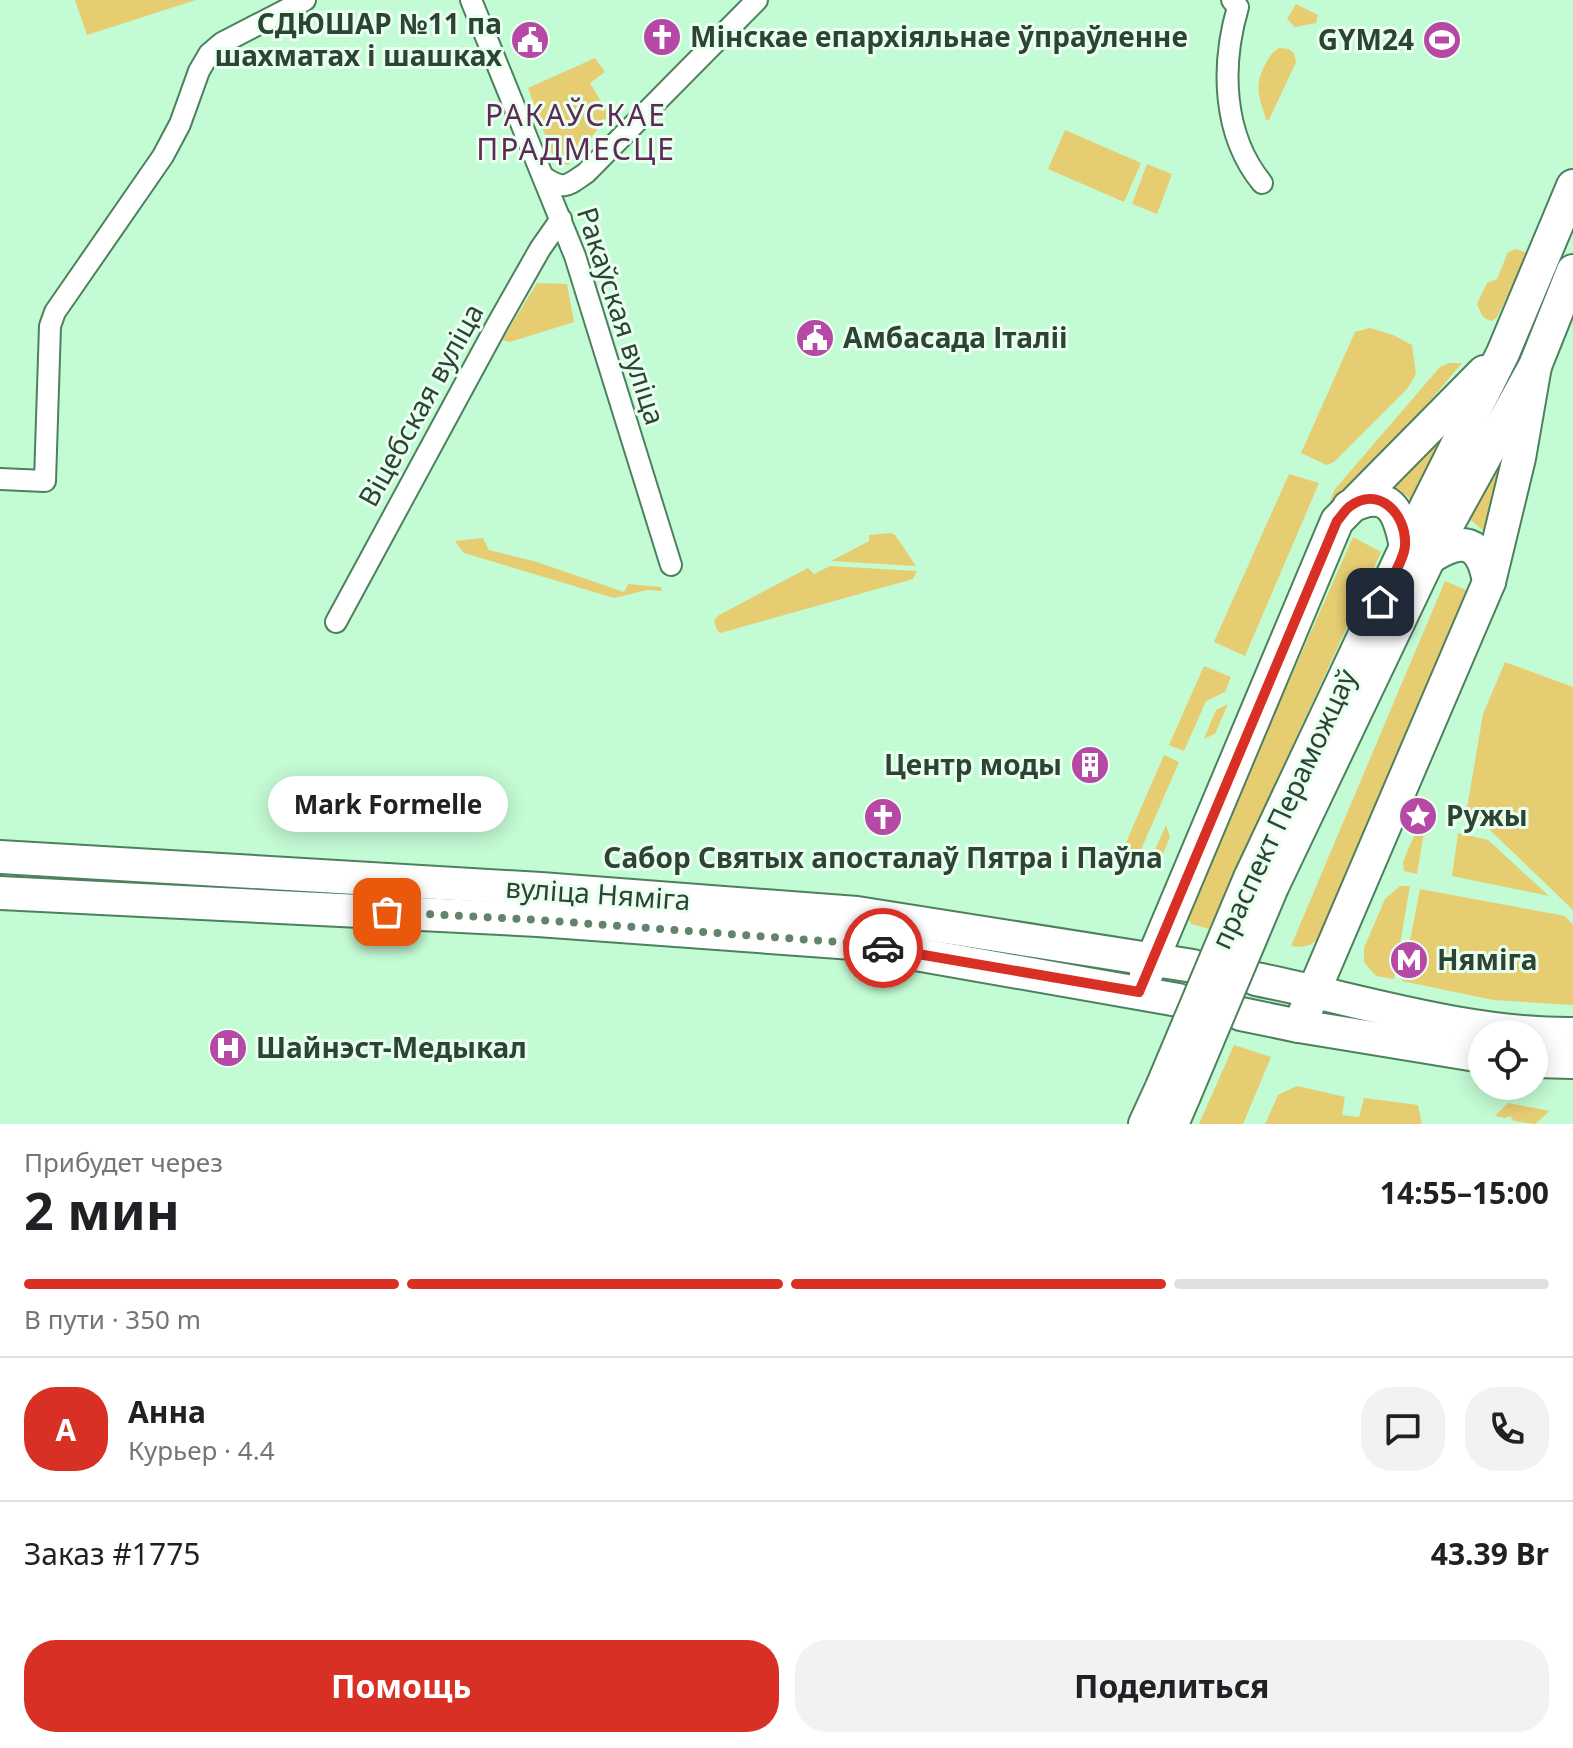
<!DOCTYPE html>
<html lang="ru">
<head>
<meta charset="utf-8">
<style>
	body { margin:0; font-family:"Noto Sans",sans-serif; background:#f2f2f2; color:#202124; height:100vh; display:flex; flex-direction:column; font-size:30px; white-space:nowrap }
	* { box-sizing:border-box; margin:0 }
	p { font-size:26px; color:#757577 }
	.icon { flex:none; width:44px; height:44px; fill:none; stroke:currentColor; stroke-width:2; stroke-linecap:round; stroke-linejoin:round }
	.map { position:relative; height:1124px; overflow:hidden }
	.drawer { display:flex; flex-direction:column; background:#fff; flex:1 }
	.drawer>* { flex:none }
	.tools { position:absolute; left:1468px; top:1020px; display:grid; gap:16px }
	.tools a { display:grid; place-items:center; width:80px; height:80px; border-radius:50%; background:#fff; box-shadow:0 4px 20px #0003; font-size:40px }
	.pin { position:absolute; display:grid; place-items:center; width:68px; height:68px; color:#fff; margin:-34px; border-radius:16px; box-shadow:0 4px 12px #0006 }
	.courier { position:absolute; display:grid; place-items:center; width:80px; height:80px; margin:-40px; border:6px solid #d93025; border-radius:50%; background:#fff; color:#222; box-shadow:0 2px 10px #0007 }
	.bubble { position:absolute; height:56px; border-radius:28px; background:#fff; box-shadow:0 4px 20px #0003; font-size:26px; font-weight:700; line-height:56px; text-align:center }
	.headline em { font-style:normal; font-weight:700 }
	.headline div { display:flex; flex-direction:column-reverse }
	.headline { display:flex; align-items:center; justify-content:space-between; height:136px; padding:0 24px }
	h1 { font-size:52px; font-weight:700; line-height:60px }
	.bar { display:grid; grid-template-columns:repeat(4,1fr); gap:12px 8px; align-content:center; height:96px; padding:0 24px }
	.bar i { height:10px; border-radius:6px; background:#e0e0e0 }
	.bar .current { background:#d93025 }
	.bar p { grid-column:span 4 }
	.line { display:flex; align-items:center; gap:20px; padding:0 24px; border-top:2px solid #e0e0e0 }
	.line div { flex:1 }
	.round { display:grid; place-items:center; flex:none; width:84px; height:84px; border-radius:32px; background:#f2f2f2 }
	.button { display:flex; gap:16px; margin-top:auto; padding:16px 24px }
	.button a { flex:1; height:92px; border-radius:32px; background:#d93025; color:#fff; font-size:32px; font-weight:700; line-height:92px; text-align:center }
	.button a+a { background:#f2f2f2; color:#202124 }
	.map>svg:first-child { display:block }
	.green { fill:#e7cd72 }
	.water { fill:#4faa71 }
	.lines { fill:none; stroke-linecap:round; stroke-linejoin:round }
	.minor-casing { stroke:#4d815e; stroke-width:24 }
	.primary-casing { stroke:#4d815e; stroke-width:36 }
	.minor { stroke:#fff; stroke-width:20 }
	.primary { stroke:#fff; stroke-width:32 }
	.primary-bridge-casing { stroke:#4d815e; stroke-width:36; stroke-linecap:butt }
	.primary-bridge { stroke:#fff; stroke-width:32 }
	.done { stroke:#62836c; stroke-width:8; stroke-dasharray:0 14.4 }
	.route { stroke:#d93025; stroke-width:10 }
	.labels { text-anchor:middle; stroke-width:6; stroke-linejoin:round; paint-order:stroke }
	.poi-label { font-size:28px; font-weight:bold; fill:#2d4334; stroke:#e9ffef; text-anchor:start }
	.street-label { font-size:28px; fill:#2d4334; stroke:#e9ffef }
	.neighbourhood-label { font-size:30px; letter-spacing:2px; fill:#5f2956; stroke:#e9ffef }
</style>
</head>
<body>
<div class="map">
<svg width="1573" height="1124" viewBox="0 0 1573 1124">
	<rect width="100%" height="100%" fill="#c3fbd4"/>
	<g class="green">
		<path d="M75,0H196L87,35Z"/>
		<path d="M1296,4L1318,15L1316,23L1295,27L1287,19Z"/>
		<path d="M1279,48L1289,49L1294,53L1296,62L1269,120H1266C1259,95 1253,87 1266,63C1270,56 1272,52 1279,48Z"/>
		<path d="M595,58L605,72L590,83L609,115L569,165L561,164L553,157L528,88Z"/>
		<path d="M1065,130L1141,163L1124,202L1048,169Z"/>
		<path d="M1147,164L1172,174L1157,214L1132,204Z"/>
		<path d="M1516,249L1525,252L1527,257L1497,317L1492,321C1482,319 1481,313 1477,304L1487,283L1497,279L1508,252Z"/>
		<path d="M537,283L567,284L574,322L510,342L502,340Z"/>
		<path d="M1370,328L1393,335L1412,345L1416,374L1407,389L1334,462L1327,465L1301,453L1355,332Z"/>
		<path d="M1449,363H1462L1345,501L1333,506L1330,500L1335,489L1440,367Z"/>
		<path d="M1461,415L1414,505L1406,495L1389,493Z"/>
		<path d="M1510,450L1486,533L1472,521H1464Z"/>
		<path d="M1289,474L1319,483L1245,656L1214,642Z"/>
		<path d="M891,533L895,535L916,566L831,561L869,541V535Z"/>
		<path d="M1353,537L1381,552L1209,929L1191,924L1186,914Z"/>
		<path d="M483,538L489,550L537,562L624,592L628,584L661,587L662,591L647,590L614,598L464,553L455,541Z"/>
		<path d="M830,566L917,571L913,579L720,633L717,630L714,620L719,615L808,568L814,574Z"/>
		<path d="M1445,581L1471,592L1321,937C1311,946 1304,948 1291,946Z"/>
		<path d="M1505,662L1573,687V910L1467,808L1483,714Z"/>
		<path d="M1204,666L1231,677L1225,692L1206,701L1184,751L1169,745Z"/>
		<path d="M1228,704L1215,734L1204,739L1216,710Z"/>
		<path d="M1164,755L1179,762L1133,868L1118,861Z"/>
		<path d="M1166,825L1170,837L1162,856L1150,861Z"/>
		<path d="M1416,831L1424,832L1417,874L1404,871L1403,862Z"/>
		<path d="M1458,833L1488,840L1549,896L1452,876Z"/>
		<path d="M1400,886H1410L1394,979L1376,976L1364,962V948L1385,899Z"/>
		<path d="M1420,889L1565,916L1573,925V1005L1493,1000L1402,981Z"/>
		<path d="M1234,1045L1271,1057L1243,1124H1199Z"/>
		<path d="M1297,1086L1345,1097L1342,1115L1359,1117L1364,1098L1418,1105L1422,1124H1265L1278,1095Z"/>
		<path d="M1508,1103L1550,1111L1535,1124L1514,1121L1510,1116L1505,1118L1495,1116Z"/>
	</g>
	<circle class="water" cx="423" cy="791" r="15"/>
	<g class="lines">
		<defs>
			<g id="minor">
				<path d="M471,0L575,256L671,565"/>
				<path d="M1232,0L1238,7C1221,65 1222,134 1262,183"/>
				<path d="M545,178C565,191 568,185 586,173L757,0"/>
				<path d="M0,479L45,481L50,326L55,312L163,156L180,124L199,71L209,54L222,43L305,0"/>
				<path d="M336,622L498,323L540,249L561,219"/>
			</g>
			<g id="primary">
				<path d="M1349,507C1390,487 1399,511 1406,547"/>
				<path d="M1429,558C1462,536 1482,540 1489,582"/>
				<path d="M0,857L541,889L857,913L1193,966"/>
				<path d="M1250,878L1406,547L1503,353L1573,186"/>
				<path d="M1272,887L1429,558L1535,366L1573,271"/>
				<path d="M0,893L538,920L853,943L1178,1000"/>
				<path d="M1146,975L1337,521L1484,372"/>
				<path d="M1256,979C1360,1000 1466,1035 1573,1034"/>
				<path d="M1241,1014L1299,1026L1482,1056"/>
				<path d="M1299,1026L1489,582L1519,458L1535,366"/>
				<path d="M1534,1061L1573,1062"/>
				<path d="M1145,1124L1162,1087"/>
				<path d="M1172,1124L1184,1096"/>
			</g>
		</defs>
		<use href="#minor" class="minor-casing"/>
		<use href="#primary" class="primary-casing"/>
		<use href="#minor" class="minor"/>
		<use href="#primary" class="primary"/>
		<defs>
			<g id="primary-bridge">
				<path d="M1162,1087L1250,878"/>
				<path d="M1184,1096L1272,887"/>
			</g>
		</defs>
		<use href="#primary-bridge" class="primary-bridge-casing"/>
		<use href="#primary-bridge" class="primary-bridge"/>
	</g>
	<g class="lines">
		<path class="done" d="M387,912L538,920L853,943L883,948"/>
		<path class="route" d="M883,948L1139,992L1337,521C1341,517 1345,510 1349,507C1379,484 1407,515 1405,545C1405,559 1386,588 1380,602"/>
	</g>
	<defs>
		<symbol id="church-disc" viewBox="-11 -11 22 22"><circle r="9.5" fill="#b648a6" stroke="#e9ffef"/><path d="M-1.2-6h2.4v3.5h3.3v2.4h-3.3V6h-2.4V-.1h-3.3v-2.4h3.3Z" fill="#fff"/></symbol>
		<symbol id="civic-disc" viewBox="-11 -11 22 22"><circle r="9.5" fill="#b648a6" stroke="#e9ffef"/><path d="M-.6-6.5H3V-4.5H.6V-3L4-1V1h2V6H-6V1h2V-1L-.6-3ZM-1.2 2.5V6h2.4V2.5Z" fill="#fff"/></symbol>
		<symbol id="stadium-disc" viewBox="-11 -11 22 22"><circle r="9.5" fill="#b648a6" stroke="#e9ffef"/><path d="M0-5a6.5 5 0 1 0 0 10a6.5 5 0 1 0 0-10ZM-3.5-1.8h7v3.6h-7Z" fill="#fff"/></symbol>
		<symbol id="building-disc" viewBox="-11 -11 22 22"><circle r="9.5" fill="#b648a6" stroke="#e9ffef"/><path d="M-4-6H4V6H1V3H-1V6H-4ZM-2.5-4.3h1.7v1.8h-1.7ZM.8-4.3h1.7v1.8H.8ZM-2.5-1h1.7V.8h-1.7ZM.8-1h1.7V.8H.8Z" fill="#fff"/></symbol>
		<symbol id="sight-disc" viewBox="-11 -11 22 22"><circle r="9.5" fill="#b648a6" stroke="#e9ffef"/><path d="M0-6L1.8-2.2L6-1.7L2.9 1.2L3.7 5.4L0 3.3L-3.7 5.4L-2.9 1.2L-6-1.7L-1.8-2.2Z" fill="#fff"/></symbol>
		<symbol id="metro-disc" viewBox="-11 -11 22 22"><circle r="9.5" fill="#b648a6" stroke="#e9ffef"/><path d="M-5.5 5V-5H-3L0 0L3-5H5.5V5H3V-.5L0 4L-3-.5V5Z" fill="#fff"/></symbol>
		<symbol id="hospital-disc" viewBox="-11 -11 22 22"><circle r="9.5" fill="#b648a6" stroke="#e9ffef"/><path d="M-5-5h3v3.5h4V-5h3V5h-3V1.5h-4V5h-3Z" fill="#fff"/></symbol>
	</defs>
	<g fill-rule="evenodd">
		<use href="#church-disc" x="640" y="15" width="44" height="44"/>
		<use href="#civic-disc" x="508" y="18" width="44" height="44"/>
		<use href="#stadium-disc" x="1420" y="18" width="44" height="44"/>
		<use href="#civic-disc" x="793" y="316" width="44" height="44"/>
		<use href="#building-disc" x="1068" y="743" width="44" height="44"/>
		<use href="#sight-disc" x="1396" y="794" width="44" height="44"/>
		<use href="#church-disc" x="861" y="795" width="44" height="44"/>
		<use href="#metro-disc" x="1387" y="938" width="44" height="44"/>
		<use href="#hospital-disc" x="206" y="1026" width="44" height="44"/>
	</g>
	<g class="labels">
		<g class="poi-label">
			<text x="502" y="34" text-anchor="end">СДЮШАР №11 па<tspan x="502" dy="32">шахматах і шашках</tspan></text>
			<text x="690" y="47">Мінскае епархіяльнае ўпраўленне</text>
			<text x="1414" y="50" text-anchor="end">GYM24</text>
			<text x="843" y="348">Амбасада Італіі</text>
			<text x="1062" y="775" text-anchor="end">Центр моды</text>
			<text x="1446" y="826">Ружы</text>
			<text x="883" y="868" text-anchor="middle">Сабор Святых апосталаў Пятра і Паўла</text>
			<text x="1437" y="970">Няміга</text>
			<text x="256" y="1058">Шайнэст-Медыкал</text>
		</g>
		<g class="street-label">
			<text transform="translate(621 316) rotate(72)" y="10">Ракаўская вуліца</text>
			<text transform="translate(421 405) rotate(-61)" y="10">Віцебская вуліца</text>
			<text transform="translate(1284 809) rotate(-65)" y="10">праспект Пераможцаў</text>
			<text transform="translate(598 894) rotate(4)" y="10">вуліца Няміга</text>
		</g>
		<g class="neighbourhood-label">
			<text x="576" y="126">РАКАЎСКАЕ<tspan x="576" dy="34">ПРАДМЕСЦЕ</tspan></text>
		</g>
	</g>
</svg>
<div class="tools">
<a><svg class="icon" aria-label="locate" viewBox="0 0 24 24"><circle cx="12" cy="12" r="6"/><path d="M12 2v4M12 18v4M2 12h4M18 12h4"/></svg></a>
</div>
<div class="pin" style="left:387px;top:912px;background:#ea580c"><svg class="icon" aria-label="bag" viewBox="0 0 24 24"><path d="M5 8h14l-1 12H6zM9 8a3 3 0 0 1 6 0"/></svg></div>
<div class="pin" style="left:1380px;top:602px;background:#1f2937"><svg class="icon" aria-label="home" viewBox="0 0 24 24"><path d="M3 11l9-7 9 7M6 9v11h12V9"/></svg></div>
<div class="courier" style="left:883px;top:948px"><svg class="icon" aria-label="car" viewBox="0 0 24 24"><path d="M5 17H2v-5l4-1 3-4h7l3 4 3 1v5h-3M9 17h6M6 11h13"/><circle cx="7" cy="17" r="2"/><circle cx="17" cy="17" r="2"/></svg></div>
<div class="bubble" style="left:268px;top:776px;width:240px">Mark Formelle</div>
</div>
<section class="drawer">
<div class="headline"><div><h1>2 мин</h1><p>Прибудет через</p></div><em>14:55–15:00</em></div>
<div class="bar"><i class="current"></i><i class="current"></i><i class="current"></i><i></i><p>В пути · 350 m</p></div>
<div class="line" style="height:144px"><b class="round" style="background:#d93025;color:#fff">А</b><div><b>Анна</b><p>Курьер · 4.4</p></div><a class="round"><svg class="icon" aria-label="chat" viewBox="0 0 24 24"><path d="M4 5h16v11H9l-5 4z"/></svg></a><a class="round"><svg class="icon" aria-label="phone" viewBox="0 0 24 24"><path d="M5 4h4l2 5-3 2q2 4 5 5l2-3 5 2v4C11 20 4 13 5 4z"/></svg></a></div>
<div class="line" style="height:104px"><div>Заказ #1775</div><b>43.39 Br</b></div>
<div class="button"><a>Помощь</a><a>Поделиться</a></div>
</section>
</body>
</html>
